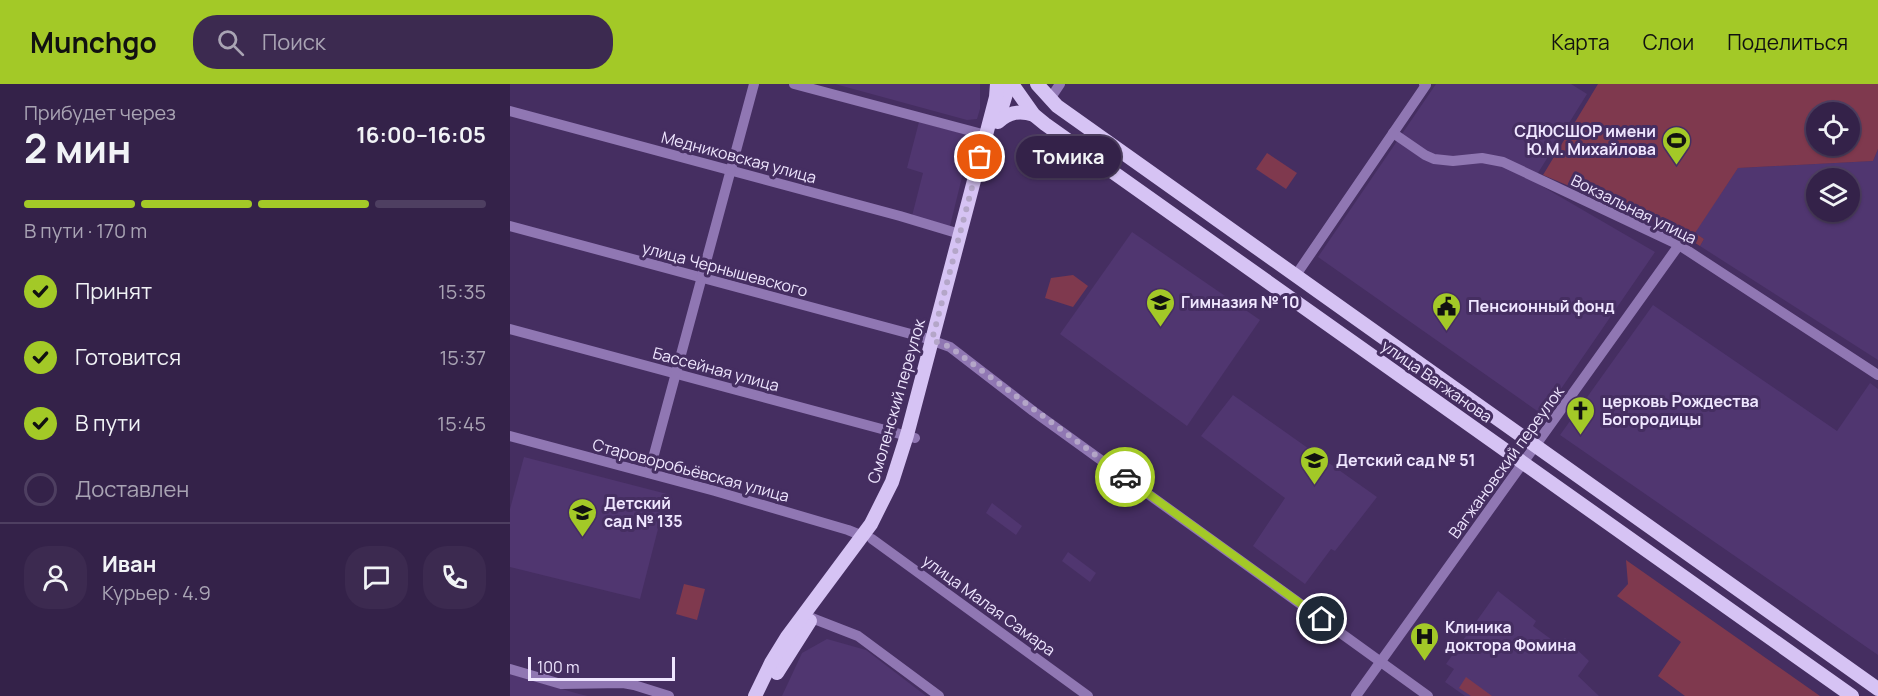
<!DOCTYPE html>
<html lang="ru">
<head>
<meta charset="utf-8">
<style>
	body { margin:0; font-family:Manrope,sans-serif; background:#3c2a50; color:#f1f3f6; height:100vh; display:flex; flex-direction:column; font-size:22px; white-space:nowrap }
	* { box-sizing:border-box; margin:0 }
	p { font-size:20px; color:#a9a4b4 }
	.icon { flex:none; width:33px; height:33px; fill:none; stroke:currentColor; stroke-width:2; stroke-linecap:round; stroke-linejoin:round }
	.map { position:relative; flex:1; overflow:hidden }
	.sheet { display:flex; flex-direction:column; background:#342249; width:510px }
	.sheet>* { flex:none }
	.fabs { position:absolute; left:1296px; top:18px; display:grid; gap:12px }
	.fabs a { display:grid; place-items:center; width:54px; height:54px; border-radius:50%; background:#342249; box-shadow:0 2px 4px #0004,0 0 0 2px #4e3f61; font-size:30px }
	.scale { position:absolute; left:18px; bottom:15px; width:147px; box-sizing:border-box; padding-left:6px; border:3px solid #efe6ff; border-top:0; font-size:16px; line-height:21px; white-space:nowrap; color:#efe6ff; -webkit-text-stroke:4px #452e61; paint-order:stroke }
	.pin { position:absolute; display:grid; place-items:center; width:51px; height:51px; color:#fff; margin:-26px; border:3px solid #fff; border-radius:50%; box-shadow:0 2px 6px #0007 }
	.courier { position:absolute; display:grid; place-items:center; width:60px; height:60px; margin:-30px; border:4px solid #a3c927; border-radius:50%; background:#fff; color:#222; box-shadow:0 2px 8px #0007 }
	.bubble { position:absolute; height:42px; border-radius:21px; background:#342249; box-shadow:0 2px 4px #0004,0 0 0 2px #4e3f61; font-size:20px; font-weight:700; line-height:42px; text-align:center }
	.overview em { font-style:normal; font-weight:700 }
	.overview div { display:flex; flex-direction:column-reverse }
	.overview { display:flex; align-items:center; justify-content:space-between; height:102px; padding:0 24px }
	h1 { font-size:39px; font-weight:700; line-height:45px }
	.bar { display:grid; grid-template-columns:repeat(4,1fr); gap:9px 6px; align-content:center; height:72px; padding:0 24px }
	.bar i { height:8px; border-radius:4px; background:#4e3f61 }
	.bar .active { background:#a3c927 }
	.bar p { grid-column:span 4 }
	.line { display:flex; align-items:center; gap:15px; padding:0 24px; border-top:2px solid #4e3f61 }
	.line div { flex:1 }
	.round { display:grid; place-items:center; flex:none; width:63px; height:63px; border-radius:24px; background:#3c2a50 }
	ol { padding:0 24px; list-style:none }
	li { display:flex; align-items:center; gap:18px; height:66px }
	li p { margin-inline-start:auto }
	li .icon { padding:6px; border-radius:50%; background:#a3c927; color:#111; stroke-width:4 }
	li:last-child { color:#a9a4b4 }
	li i { width:33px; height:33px; border:3px solid #4e3f61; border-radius:50% }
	header { display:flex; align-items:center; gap:36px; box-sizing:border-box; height:84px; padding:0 30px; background:#a3c927; color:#111 }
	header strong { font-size:28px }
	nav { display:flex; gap:33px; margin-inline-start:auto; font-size:21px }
	.search { width:420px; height:54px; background:#3c2a50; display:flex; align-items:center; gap:15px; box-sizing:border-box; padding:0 21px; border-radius:24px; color:#a9a4b4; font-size:22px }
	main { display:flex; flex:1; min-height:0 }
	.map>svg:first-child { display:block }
	.built { fill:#503670; fill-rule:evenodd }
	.green { fill:#7f394e; fill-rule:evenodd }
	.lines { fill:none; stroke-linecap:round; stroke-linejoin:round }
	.minor { stroke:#9077b3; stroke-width:10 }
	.major { stroke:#d6c3f4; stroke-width:14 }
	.done { stroke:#b4a6c8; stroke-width:6; stroke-dasharray:0 10.8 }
	.route { stroke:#a3c927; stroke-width:8 }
	.labels { text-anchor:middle; stroke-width:6; stroke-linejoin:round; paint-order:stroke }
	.poi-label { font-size:16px; font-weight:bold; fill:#efe6ff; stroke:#452e61; text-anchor:start }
	.street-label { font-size:16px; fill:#efe6ff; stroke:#452e61 }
</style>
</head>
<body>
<header>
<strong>Munchgo</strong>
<div class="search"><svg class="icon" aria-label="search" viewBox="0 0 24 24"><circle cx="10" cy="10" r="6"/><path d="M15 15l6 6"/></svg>Поиск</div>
<nav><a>Карта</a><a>Слои</a><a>Поделиться</a></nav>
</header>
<main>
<section class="sheet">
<div class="overview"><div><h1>2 мин</h1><p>Прибудет через</p></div><em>16:00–16:05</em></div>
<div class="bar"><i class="active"></i><i class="active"></i><i class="active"></i><i></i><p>В пути · 170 m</p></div>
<ol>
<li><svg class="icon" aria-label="check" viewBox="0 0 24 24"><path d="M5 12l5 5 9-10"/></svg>Принят<p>15:35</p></li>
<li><svg class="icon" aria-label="check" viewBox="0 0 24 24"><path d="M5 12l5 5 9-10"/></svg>Готовится<p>15:37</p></li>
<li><svg class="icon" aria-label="check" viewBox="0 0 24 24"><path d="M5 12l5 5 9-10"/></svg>В пути<p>15:45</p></li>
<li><i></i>Доставлен</li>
</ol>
<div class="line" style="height:108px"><a class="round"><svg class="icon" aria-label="person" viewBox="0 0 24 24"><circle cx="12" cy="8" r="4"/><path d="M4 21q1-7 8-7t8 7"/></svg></a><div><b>Иван</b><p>Курьер · 4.9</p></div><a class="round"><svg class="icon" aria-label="chat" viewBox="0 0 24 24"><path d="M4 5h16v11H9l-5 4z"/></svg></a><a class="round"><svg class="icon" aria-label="phone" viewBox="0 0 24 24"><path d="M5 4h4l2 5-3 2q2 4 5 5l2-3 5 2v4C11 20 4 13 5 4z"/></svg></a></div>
</section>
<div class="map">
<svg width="1368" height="612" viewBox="0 0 1368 612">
	<rect width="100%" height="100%" fill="#452e61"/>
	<g class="built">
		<path d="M325,0H470V25L467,35L457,36Z"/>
		<path d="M926,0H1061L1077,10L1023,97L1145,168L1033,331L808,173Z"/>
		<path d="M409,38L462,52L440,142L402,132L413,89L397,84Z"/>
		<path d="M1368,65V276L1190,162L1194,155L1184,149L1228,84L1363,77ZM1306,94H1340V128H1306Z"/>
		<path d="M622,148L750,236L677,342L550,250Z"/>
		<path d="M1143,221L1327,347L1360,299L1368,305V571L1050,351Z"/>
		<path d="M723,311L867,413L825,467L821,465L795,500L743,462L775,414L691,352Z"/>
		<path d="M14,373L157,410L130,515L0,483V425Z"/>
		<path d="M482,419L512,442L506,451L476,429Z"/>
		<path d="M558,468L586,489L580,498L552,477Z"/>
		<path d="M988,507L1026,537L1023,542L1049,561L1055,554L1079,577L1068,592L1089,612H955L935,598L944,585L936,580Z"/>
		<path d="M317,555L356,566L416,612H272L292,569Z"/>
		<path d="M0,590L69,610L78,612H0Z"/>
	</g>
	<g class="green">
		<path d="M1088,0H1368V65L1363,77L1228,84L1185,149L1194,155L1190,162L1166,147L1033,91ZM1340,28V62H1306V28Z"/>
		<path d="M757,69L787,89L776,105L746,85Z"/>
		<path d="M563,191L578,202L563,223L535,214L541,194Z"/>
		<path d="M1116,476L1310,612H1175L1148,592L1171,558L1107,512L1118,500Z"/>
		<path d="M174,500L195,505L187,536L166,530Z"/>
		<path d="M956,593L982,612H961L949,604Z"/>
	</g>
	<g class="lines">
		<g class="minor">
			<path d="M284,0L476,51"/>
			<path d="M540,15L550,0"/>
			<path d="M0,27L390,132L450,150"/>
			<path d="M883,49L915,71L924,75L943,77L972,74L993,78L1169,161L1368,291"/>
			<path d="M0,142L412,253L440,263L523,327L918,612"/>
			<path d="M786,191L916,1L914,0"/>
			<path d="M0,245L405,354"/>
			<path d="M0,352L205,407L338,446L353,452"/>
			<path d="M139,389L244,0"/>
			<path d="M362,455L578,612"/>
			<path d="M294,531L348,552L429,612"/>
			<path d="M0,585L51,600L113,599L124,601L159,612"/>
			<path d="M846,612L1169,161"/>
		</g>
		<g class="major">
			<path d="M502,0L524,31L535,40L1342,612"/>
			<path d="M527,0L547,22L1368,605"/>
			<path d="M489,33L499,0"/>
			<path d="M488,38C499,28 510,26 524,31"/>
			<path d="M267,589L300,537"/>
			<path d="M245,612L261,579L277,553L361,440L382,398L397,351L486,13L487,0"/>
		</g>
	</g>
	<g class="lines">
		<path class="done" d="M470,73L422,256L440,263L615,393"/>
		<path class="route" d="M615,393L812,535"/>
	</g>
	<defs>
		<symbol id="stadium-pin" viewBox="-11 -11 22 30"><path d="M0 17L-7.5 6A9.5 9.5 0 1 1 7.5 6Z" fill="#a3c927" stroke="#452e61"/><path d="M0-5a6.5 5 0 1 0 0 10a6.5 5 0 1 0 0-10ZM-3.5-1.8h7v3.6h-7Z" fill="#111"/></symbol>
		<symbol id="school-pin" viewBox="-11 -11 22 30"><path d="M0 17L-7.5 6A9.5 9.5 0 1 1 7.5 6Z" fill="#a3c927" stroke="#452e61"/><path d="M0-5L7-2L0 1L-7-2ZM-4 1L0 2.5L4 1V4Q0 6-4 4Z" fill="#111"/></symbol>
		<symbol id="civic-pin" viewBox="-11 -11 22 30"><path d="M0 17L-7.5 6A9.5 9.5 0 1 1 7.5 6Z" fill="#a3c927" stroke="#452e61"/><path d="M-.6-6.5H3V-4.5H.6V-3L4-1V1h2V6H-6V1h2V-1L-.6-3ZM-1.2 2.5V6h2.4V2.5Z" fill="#111"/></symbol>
		<symbol id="church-pin" viewBox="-11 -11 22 30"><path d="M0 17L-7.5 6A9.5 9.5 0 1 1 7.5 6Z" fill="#a3c927" stroke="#452e61"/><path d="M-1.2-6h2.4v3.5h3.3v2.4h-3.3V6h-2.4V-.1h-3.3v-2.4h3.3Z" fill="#111"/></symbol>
		<symbol id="hospital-pin" viewBox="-11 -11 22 30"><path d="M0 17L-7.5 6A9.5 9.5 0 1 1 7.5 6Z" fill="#a3c927" stroke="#452e61"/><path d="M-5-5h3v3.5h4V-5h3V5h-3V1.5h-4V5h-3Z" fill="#111"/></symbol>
	</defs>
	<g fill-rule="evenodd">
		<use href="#stadium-pin" x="1150" y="40" width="33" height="45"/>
		<use href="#school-pin" x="634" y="202" width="33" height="45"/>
		<use href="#civic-pin" x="920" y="206" width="33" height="45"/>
		<use href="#church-pin" x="1054" y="310" width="33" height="45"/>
		<use href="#school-pin" x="788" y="360" width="33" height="45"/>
		<use href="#school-pin" x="56" y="412" width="33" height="45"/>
		<use href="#hospital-pin" x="898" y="536" width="33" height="45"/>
	</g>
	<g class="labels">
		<g class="poi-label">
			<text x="1146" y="53" text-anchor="end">СДЮСШОР имени<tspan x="1146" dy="18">Ю.М. Михайлова</tspan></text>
			<text x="671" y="224">Гимназия № 10</text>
			<text x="958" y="228">Пенсионный фонд</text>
			<text x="1092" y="323">церковь Рождества<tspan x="1092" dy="18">Богородицы</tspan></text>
			<text x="826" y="382">Детский сад № 51</text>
			<text x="94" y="425">Детский<tspan x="94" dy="18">сад № 135</tspan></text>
			<text x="935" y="549">Клиника<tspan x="935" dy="18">доктора Фомина</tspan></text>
		</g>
		<g class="street-label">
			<text transform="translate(229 73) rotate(15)" y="6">Медниковская улица</text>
			<text transform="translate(1124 125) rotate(26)" y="6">Вокзальная улица</text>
			<text transform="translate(215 185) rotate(15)" y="6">улица Чернышевского</text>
			<text transform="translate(206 285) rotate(15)" y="6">Бассейная улица</text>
			<text transform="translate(927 297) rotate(35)" y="6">улица Вагжанова</text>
			<text transform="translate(386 317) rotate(-74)" y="6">Смоленский переулок</text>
			<text transform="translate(996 378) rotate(-54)" y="6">Вагжановский переулок</text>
			<text transform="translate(181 386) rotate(15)" y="6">Староворобьёвская улица</text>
			<text transform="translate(479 521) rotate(36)" y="6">улица Малая Самара</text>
		</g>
	</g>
</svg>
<div class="fabs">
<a><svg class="icon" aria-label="locate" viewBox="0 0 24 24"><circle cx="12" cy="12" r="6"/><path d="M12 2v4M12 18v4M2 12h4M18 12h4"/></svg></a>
<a><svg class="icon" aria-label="layers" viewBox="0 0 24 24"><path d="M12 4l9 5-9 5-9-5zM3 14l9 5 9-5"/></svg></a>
</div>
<div class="scale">100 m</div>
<div class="pin" style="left:470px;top:73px;background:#ea580c"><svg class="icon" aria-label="bag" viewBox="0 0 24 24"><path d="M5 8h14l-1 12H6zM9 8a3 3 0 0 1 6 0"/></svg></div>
<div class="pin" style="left:812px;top:535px;background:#1f2937"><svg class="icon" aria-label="home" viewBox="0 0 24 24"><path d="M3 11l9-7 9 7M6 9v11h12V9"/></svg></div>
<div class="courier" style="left:615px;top:393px"><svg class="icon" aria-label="car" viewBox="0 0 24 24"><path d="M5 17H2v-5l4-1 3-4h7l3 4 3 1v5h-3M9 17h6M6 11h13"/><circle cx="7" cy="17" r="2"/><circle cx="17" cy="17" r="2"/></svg></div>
<div class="bubble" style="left:506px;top:52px;width:105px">Томика</div>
</div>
</main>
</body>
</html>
